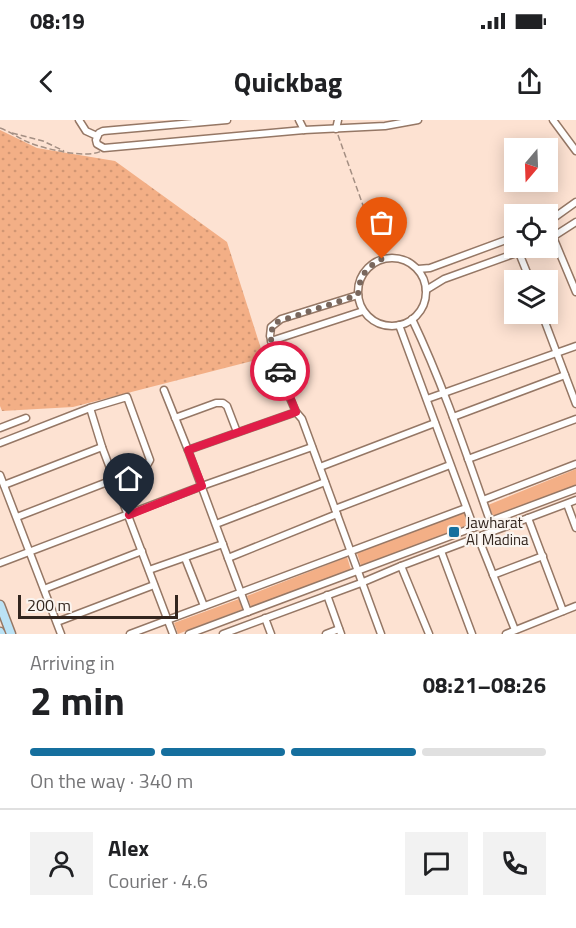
<!DOCTYPE html>
<html lang="en">
<head>
<meta charset="utf-8">
<style>
	body { margin:0; font-family:"Titillium Web",sans-serif; background:#f2f2f2; color:#202124; height:100vh; display:flex; flex-direction:column; font-size:22px; white-space:nowrap }
	* { box-sizing:border-box; margin:0 }
	p { font-size:20px; color:#757577 }
	.icon { flex:none; width:33px; height:33px; fill:none; stroke:currentColor; stroke-width:2; stroke-linecap:round; stroke-linejoin:round }
	.map { position:relative; height:514px; overflow:hidden }
	.sheet { display:flex; flex-direction:column; background:#fff; flex:1 }
	.sheet>* { flex:none }
	.needle { width:39px; rotate:199deg }
	.buttons { position:absolute; left:504px; top:18px; display:grid; gap:12px }
	.buttons a { display:grid; place-items:center; width:54px; height:54px; border-radius:0px; background:#fff; box-shadow:0 3px 15px #0003; font-size:30px }
	.scale { position:absolute; left:18px; bottom:15px; width:160px; box-sizing:border-box; padding-left:6px; border:3px solid #32251e; border-top:0; font-size:16px; line-height:21px; white-space:nowrap; color:#32251e; -webkit-text-stroke:4px #faf4ef; paint-order:stroke }
	.pin { position:absolute; display:grid; place-items:center; width:51px; height:51px; color:#fff; margin:-62px -26px; border-radius:50% 50% 50% 0; rotate:-45deg; box-shadow:0 0 6px #0007 }
	.pin .icon { rotate:45deg }
	.courier { position:absolute; display:grid; place-items:center; width:60px; height:60px; margin:-30px; border:4px solid #e11d48; border-radius:50%; background:#fff; color:#222; box-shadow:0 2px 8px #0007 }
	.overview em { font-style:normal; font-weight:700 }
	.overview div { display:flex; flex-direction:column-reverse }
	.overview { display:flex; align-items:center; justify-content:space-between; height:102px; padding:0 30px }
	h1 { font-size:39px; font-weight:700; line-height:45px }
	.bar { display:grid; grid-template-columns:repeat(4,1fr); gap:9px 6px; align-content:center; height:72px; padding:0 30px }
	.bar i { height:8px; border-radius:4px; background:#e0e0e0 }
	.bar .active { background:#156f9e }
	.bar p { grid-column:span 4 }
	.line { display:flex; align-items:center; gap:15px; padding:0 30px; border-top:2px solid #e0e0e0 }
	.line div { flex:1 }
	.round { display:grid; place-items:center; flex:none; width:63px; height:63px; border-radius:0px; background:#f2f2f2 }
	.status { display:flex; justify-content:space-between; align-items:center; height:42px; padding:0 30px; background:#fff; direction:ltr }
	.status svg { height:16px; fill:currentColor }
	header { display:flex; justify-content:space-between; align-items:center; height:78px; padding:0 30px; background:#fff; font-size:27px; font-weight:700 }
	.map>svg:first-child { display:block }
	.grass { fill:url(#grass-dots) }
	.green { fill:#f3af86 }
	.lines { fill:none; stroke-linecap:round; stroke-linejoin:round }
	.street-casing { stroke:#957765; stroke-width:9 }
	.secondary-casing { stroke:#957765; stroke-width:11 }
	.path { stroke:#a48f83; stroke-width:1.5; stroke-dasharray:6 3; stroke-linecap:butt }
	.street { stroke:#fff; stroke-width:6 }
	.secondary { stroke:#bbe2f5; stroke-width:8 }
	.done { stroke:#79675d; stroke-width:6; stroke-dasharray:0 10.8 }
	.route { stroke:#e11d48; stroke-width:8 }
	.poi-dot { fill:#156f9e; stroke:#faf4ef; stroke-width:2 }
	.labels { text-anchor:middle; stroke-width:4.5; stroke-linejoin:round; paint-order:stroke }
	.poi-label { font-size:15px; fill:#32251e; stroke:#faf4ef; text-anchor:start }
</style>
</head>
<body>
<div class="status"><b>08:19</b><svg viewBox="0 0 49 12"><path d="M0 12V9h3v3zM5 12V6h3v6zM10 12V3h3v9zM15 12V0h3v12zM26 1h20v11H26zM47 4h2v5h-2z"/></svg></div>
<header><svg class="icon" aria-label="back" viewBox="0 0 24 24"><path d="M15 5l-7 7 7 7"/></svg>Quickbag<svg class="icon" aria-label="share" viewBox="0 0 24 24"><path d="M12 15V3M7 8l5-5 5 5M5 13v7h14v-7"/></svg></header>
<div class="map">
<svg width="576" height="514" viewBox="0 0 576 514">
	<defs>
		<pattern id="grass-dots" width="8" height="8" patternUnits="userSpaceOnUse" patternTransform="scale(1.5)"><rect width="8" height="8" fill="#f3af86"/><path d="M2 2h.1M6 6h.1" fill="none" stroke="#d19673" stroke-width="1.8" stroke-linecap="round"/></pattern>
	</defs>
	<rect width="100%" height="100%" fill="#fde2d2"/>
	<path class="grass" d="M0,10L37,28L115,41L227,122L264,238L73,287L2,291L0,286Z"/>
	<g class="green">
		<path d="M576,349V367L495,400L488,385Z"/>
		<path d="M465,391L470,406L361,446L357,433Z"/>
		<path d="M347,437L351,450L251,487L247,476Z"/>
		<path d="M239,479L243,489L178,514L174,503Z"/>
	</g>
	<g class="lines">
		<defs>
			<g id="street">
				<path d="M79,0L86,11L97,16"/>
				<path d="M227,0L103,11L99,13L96,20L97,24L104,28L304,10L385,6L418,0"/>
				<path d="M299,0L304,10"/>
				<path d="M553,0L576,31"/>
				<path d="M336,9L338,0"/>
				<path d="M548,102L576,82"/>
				<path d="M553,117L576,172"/>
				<path d="M548,120L576,102"/>
				<path d="M517,128L530,160"/>
				<circle cx="392" cy="172" r="34"/>
				<path d="M418,149L430,148L514,117"/>
				<path d="M426,170L444,159L530,128"/>
				<path d="M358,175L281,199L271,207L270,216L286,269L296,292L302,299L381,514"/>
				<path d="M542,194L576,284"/>
				<path d="M412,199C443,264 466,333 490,401"/>
				<path d="M399,205L474,408"/>
				<path d="M271,221L363,191"/>
				<path d="M164,270L188,330L248,492"/>
				<path d="M427,279L576,226"/>
				<path d="M90,288L102,327L173,514"/>
				<path d="M453,297L565,255"/>
				<path d="M175,298L216,283H223L227,286L237,312"/>
				<path d="M0,308L26,298"/>
				<path d="M0,323L90,288L127,277L150,340L146,347L17,397"/>
				<path d="M188,330L296,292"/>
				<path d="M468,339L576,299"/>
				<path d="M320,347L435,303"/>
				<path d="M0,355L61,514"/>
				<path d="M4,365L102,327"/>
				<path d="M483,380L576,344"/>
				<path d="M567,384L576,408"/>
				<path d="M335,389L450,345"/>
				<path d="M528,398L563,491"/>
				<path d="M216,404L325,362"/>
				<path d="M478,417L515,510"/>
				<path d="M441,431L472,514"/>
				<path d="M185,438L204,486"/>
				<path d="M228,438L337,394"/>
				<path d="M0,443L202,366L312,327"/>
				<path d="M401,446L429,514"/>
				<path d="M149,450L223,424"/>
				<path d="M493,455L543,436"/>
				<path d="M44,469L142,431"/>
				<path d="M327,475L341,514"/>
				<path d="M265,498L271,514"/>
				<path d="M57,502L154,465"/>
				<path d="M130,514L466,388"/>
				<path d="M189,514L576,369"/>
				<path d="M223,514L361,463L401,446L576,380"/>
				<path d="M326,514L339,509"/>
				<path d="M506,514L576,486"/>
			</g>
			<g id="secondary">
				<path d="M0,485L11,514"/>
				<path d="M0,512L1,514"/>
			</g>
		</defs>
		<use href="#street" class="street-casing"/>
		<use href="#secondary" class="secondary-casing"/>
		<g class="path">
			<path d="M0,8C11,12 20,19 30,23C45,29 88,39 101,31"/>
			<path d="M12,13L43,21L64,31"/>
			<path d="M338,15L382,139"/>
		</g>
		<use href="#street" class="street"/>
		<use href="#secondary" class="secondary"/>
	</g>
	<g class="lines">
		<path class="done" d="M280,251L270,216L274,203L358,175C359,157 366,147 382,139"/>
		<path class="route" d="M129,395L202,366L188,330L296,292L280,251"/>
	</g>
	<rect class="poi-dot" x="448" y="406" width="12" height="12" rx="3"/>
	<g class="labels">
		<g class="poi-label">
			<text x="466" y="408">Jawharat<tspan x="466" dy="17">Al Madina</tspan></text>
		</g>
	</g>
</svg>
<div class="buttons">
<a><svg class="needle" viewBox="-14 -14 28 28"><path d="M0-13l5 13h-10z" fill="#e53935"/><path d="M0 13l5-13h-10z" fill="#757577"/></svg></a>
<a><svg class="icon" aria-label="locate" viewBox="0 0 24 24"><circle cx="12" cy="12" r="6"/><path d="M12 2v4M12 18v4M2 12h4M18 12h4"/></svg></a>
<a><svg class="icon" aria-label="layers" viewBox="0 0 24 24"><path d="M12 4l9 5-9 5-9-5zM3 14l9 5 9-5"/></svg></a>
</div>
<div class="scale">200 m</div>
<div class="pin" style="left:382px;top:139px;background:#ea580c"><svg class="icon" aria-label="bag" viewBox="0 0 24 24"><path d="M5 8h14l-1 12H6zM9 8a3 3 0 0 1 6 0"/></svg></div>
<div class="pin" style="left:129px;top:395px;background:#1f2937"><svg class="icon" aria-label="home" viewBox="0 0 24 24"><path d="M3 11l9-7 9 7M6 9v11h12V9"/></svg></div>
<div class="courier" style="left:280px;top:251px"><svg class="icon" aria-label="car" viewBox="0 0 24 24"><path d="M5 17H2v-5l4-1 3-4h7l3 4 3 1v5h-3M9 17h6M6 11h13"/><circle cx="7" cy="17" r="2"/><circle cx="17" cy="17" r="2"/></svg></div>
</div>
<section class="sheet">
<div class="overview"><div><h1>2 min</h1><p>Arriving in</p></div><em>08:21–08:26</em></div>
<div class="bar"><i class="active"></i><i class="active"></i><i class="active"></i><i></i><p>On the way · 340 m</p></div>
<div class="line" style="height:108px"><a class="round"><svg class="icon" aria-label="person" viewBox="0 0 24 24"><circle cx="12" cy="8" r="4"/><path d="M4 21q1-7 8-7t8 7"/></svg></a><div><b>Alex</b><p>Courier · 4.6</p></div><a class="round"><svg class="icon" aria-label="chat" viewBox="0 0 24 24"><path d="M4 5h16v11H9l-5 4z"/></svg></a><a class="round"><svg class="icon" aria-label="phone" viewBox="0 0 24 24"><path d="M5 4h4l2 5-3 2q2 4 5 5l2-3 5 2v4C11 20 4 13 5 4z"/></svg></a></div>
</section>
</body>
</html>
